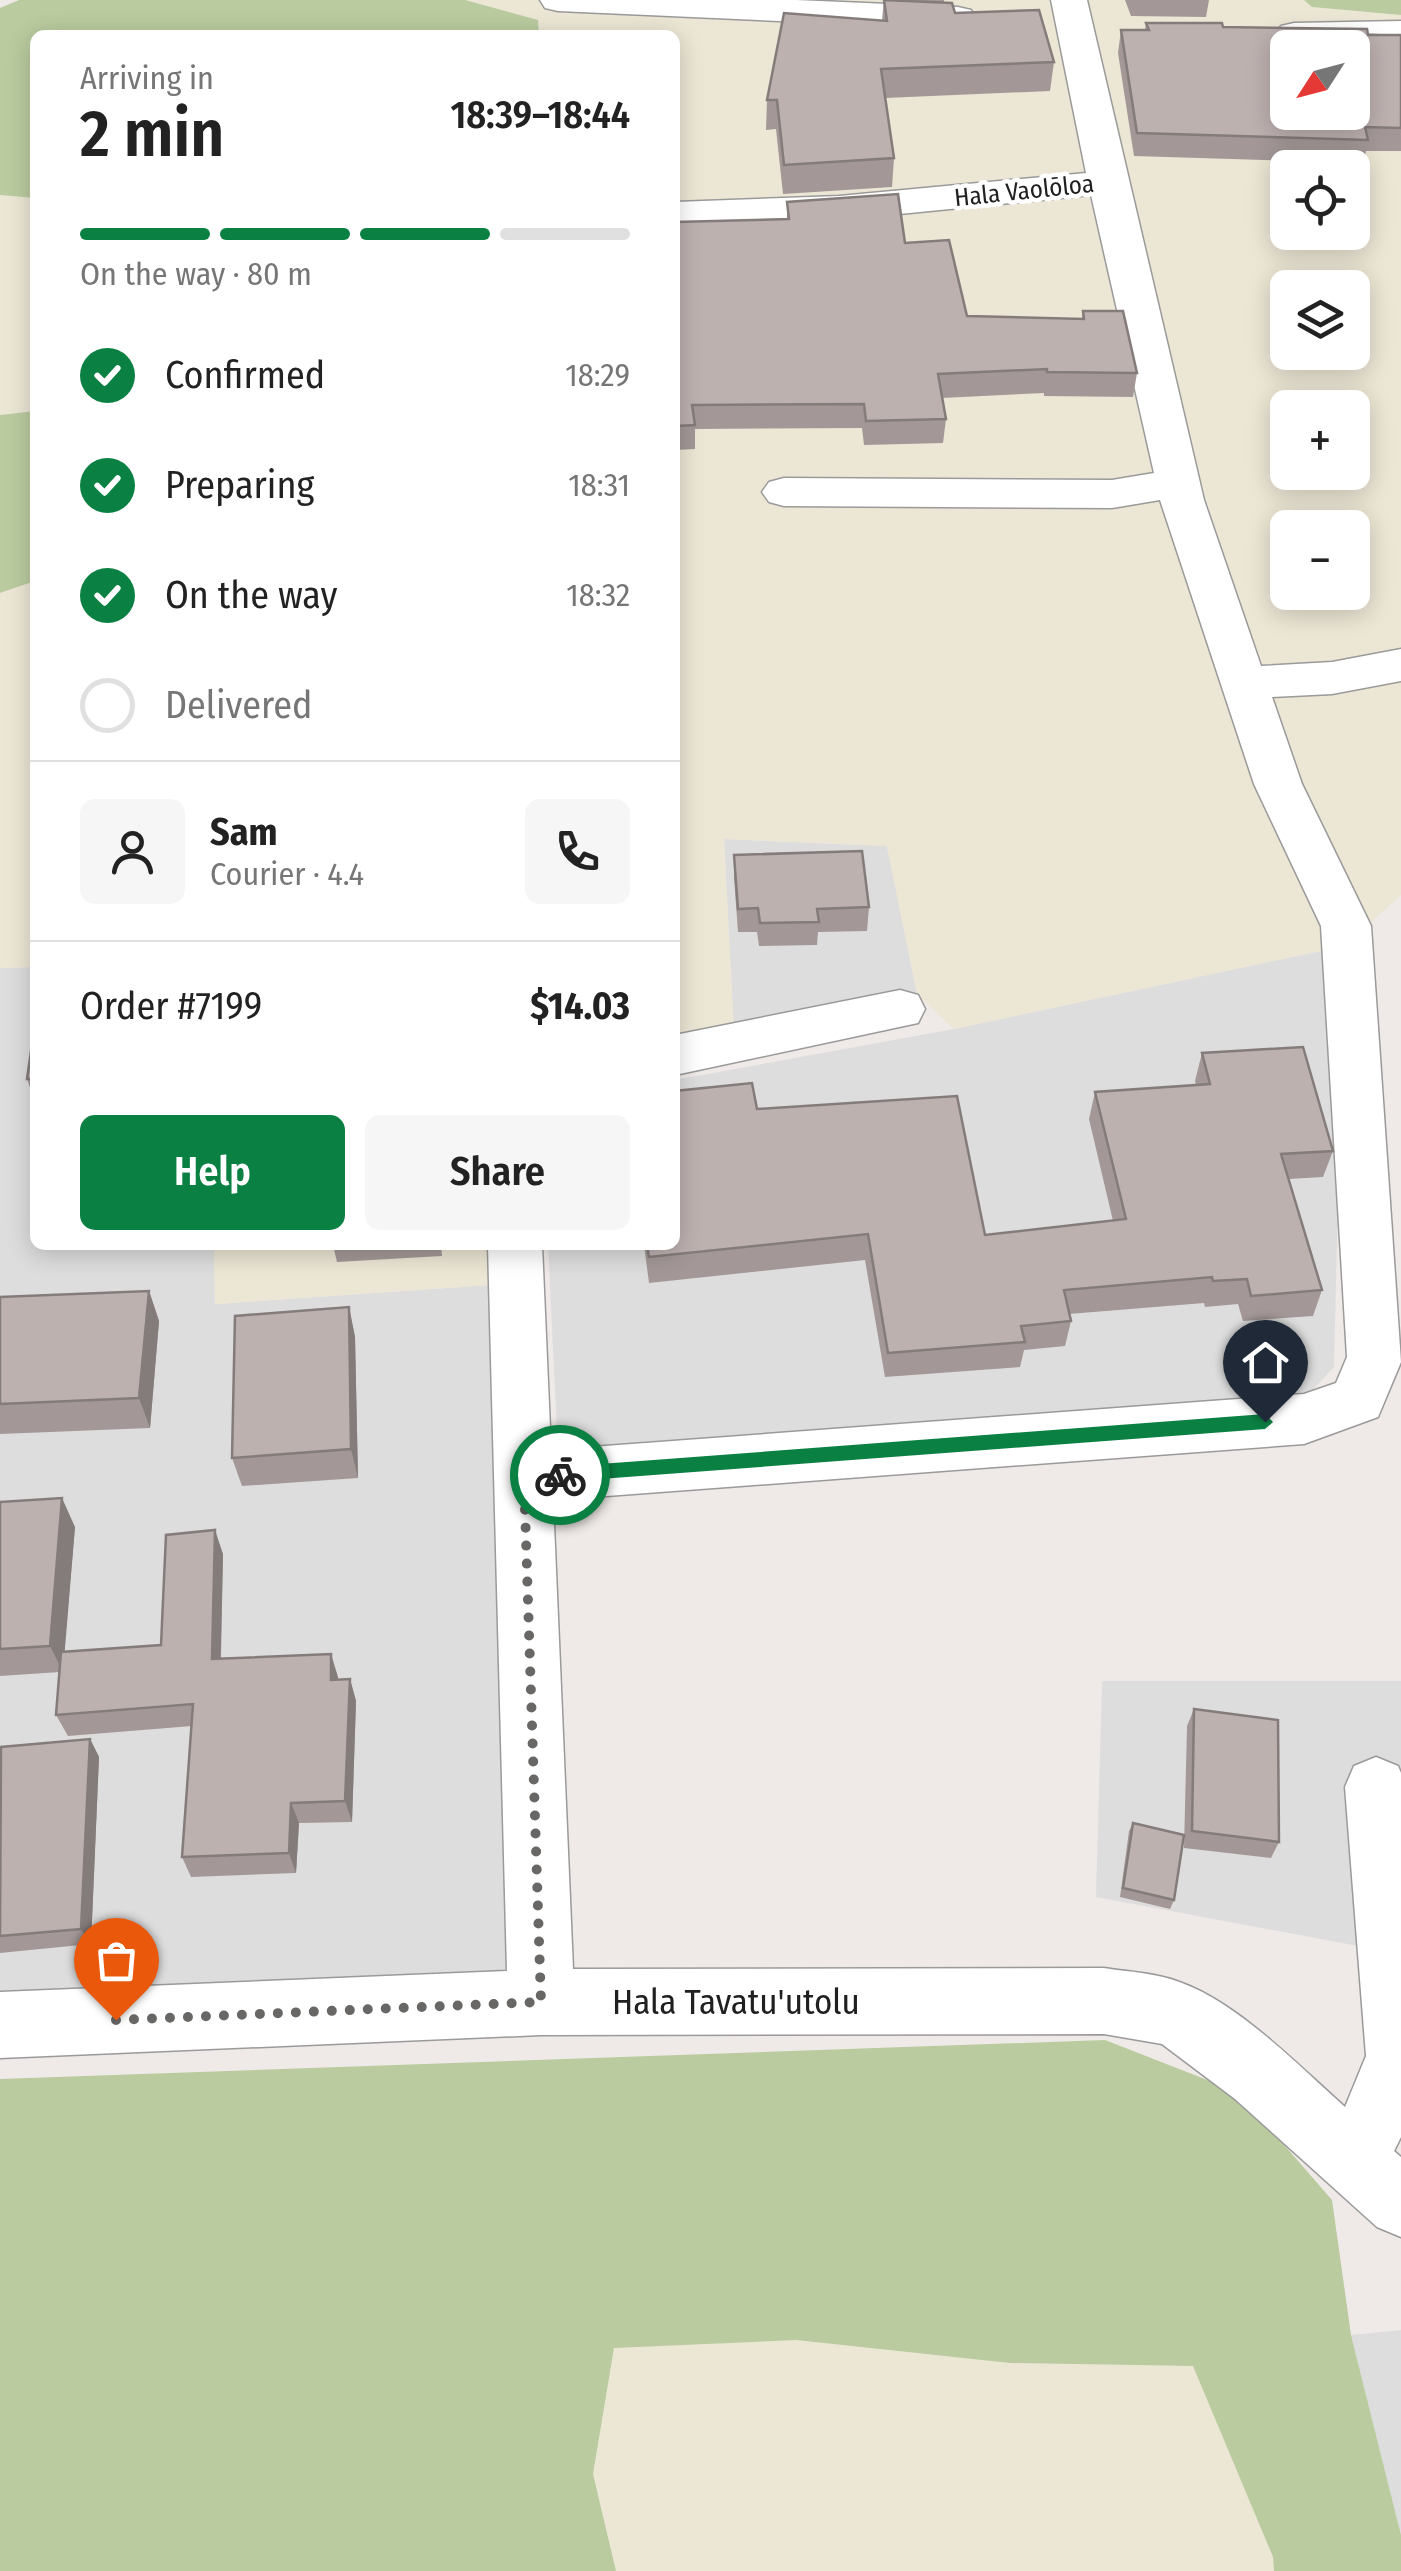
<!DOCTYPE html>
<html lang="en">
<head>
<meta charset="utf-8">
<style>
	body { margin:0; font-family:"Fira Sans Condensed",sans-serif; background:#f6f6f6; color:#222; height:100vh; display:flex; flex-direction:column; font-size:38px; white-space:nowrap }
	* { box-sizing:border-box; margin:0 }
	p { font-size:32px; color:#767676 }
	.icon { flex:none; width:55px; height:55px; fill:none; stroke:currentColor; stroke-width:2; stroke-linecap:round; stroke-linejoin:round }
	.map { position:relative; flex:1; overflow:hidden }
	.panel { position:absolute; left:30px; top:30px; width:650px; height:1220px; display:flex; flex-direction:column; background:#fff; border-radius:15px; box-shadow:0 5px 25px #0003 }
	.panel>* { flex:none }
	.needle { width:65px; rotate:234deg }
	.controls { position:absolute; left:1270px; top:30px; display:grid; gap:20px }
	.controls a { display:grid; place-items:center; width:100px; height:100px; border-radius:15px; background:#fff; box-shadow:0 5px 25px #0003; font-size:50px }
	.pin { position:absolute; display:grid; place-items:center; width:85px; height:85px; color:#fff; margin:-102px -42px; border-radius:50% 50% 50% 0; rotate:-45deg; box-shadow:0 0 10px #0007 }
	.pin .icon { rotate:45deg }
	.courier { position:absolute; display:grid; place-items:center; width:100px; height:100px; margin:-50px; border:8px solid #0b8043; border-radius:50%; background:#fff; color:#222; box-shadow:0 2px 12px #0007 }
	.headline em { font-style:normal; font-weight:600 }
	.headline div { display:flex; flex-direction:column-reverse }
	.headline { display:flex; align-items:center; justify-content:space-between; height:170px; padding:0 50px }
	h1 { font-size:65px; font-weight:600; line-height:75px }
	.bar { display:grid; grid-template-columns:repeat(4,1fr); gap:15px 10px; align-content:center; height:120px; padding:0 50px }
	.bar i { height:12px; border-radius:8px; background:#e0e0e0 }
	.bar .selected { background:#0b8043 }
	.bar p { grid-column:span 4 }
	.line { display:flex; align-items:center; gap:25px; padding:0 50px; border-top:2px solid #e0e0e0 }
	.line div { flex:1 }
	.round { display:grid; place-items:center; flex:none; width:105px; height:105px; border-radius:15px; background:#f6f6f6 }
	ol { padding:0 50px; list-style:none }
	li { display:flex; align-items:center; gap:30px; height:110px }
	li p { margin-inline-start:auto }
	li .icon { padding:10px; border-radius:50%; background:#0b8043; color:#fff; stroke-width:4 }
	li:last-child { color:#767676 }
	li i { width:55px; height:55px; border:5px solid #e0e0e0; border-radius:50% }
	.action { display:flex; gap:20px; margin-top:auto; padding:20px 50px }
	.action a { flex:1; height:115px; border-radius:15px; background:#0b8043; color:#fff; font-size:40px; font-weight:600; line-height:115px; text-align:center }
	.action a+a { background:#f6f6f6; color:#222 }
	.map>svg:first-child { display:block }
	.residential { fill:#dedddd }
	.farmland { fill:#ece6d4; fill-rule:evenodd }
	.forest { fill:#bacb9f }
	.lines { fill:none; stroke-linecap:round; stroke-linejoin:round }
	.minor-casing { stroke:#9a9a9a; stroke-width:3 }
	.minor { fill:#fff; fill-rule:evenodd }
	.wall { fill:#a39897 }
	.shaded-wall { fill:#847c7b }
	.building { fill:#bdb1b0; stroke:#847c7b; stroke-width:2.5; fill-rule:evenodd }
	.route { fill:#0b8043 }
	.done { stroke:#686766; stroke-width:10; stroke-dasharray:0 18 }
	.labels { text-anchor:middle; stroke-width:9; stroke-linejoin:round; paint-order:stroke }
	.far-street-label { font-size:25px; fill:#202020; stroke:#fff }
	.near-street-label { font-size:35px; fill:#202020; stroke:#fff }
</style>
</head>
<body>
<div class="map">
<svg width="1401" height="2571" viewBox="0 0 1401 2571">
	<rect width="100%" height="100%" fill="#efeae7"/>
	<g class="residential">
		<path d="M724,839L887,846L917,994L734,1034Z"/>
		<path d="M1344,946L1334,1367L1306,1397L586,1449L557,1433L548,1245H675V1080L954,1029Z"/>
		<path d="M35,967V1245H214L215,1304L505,1284L507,1976L0,2004V968Z"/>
		<path d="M1102,1681H1401V1954L1096,1897Z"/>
		<path d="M1401,2330V2535L1351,2335Z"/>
	</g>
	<g class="farmland">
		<path d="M465,0H1304L1312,7L1401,15V895L1344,946L954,1029L917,994L887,846L724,839L734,1034L675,1045V35H539L538,20ZM1288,48H1352V112H1288ZM1288,168H1352V232H1288ZM1288,288H1352V352H1288ZM1288,408H1352V472H1288ZM1288,528H1352V592H1288Z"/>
		<path d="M0,195L35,198V411L0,415Z"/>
		<path d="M35,581V967L0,968V593Z"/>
		<path d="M214,1245H504L505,1284L215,1304Z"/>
		<path d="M796,2340L1010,2363L1194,2366L1273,2557L1274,2571H616L593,2474L614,2347Z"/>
	</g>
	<g class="forest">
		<path d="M19,0H465L538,20L539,35H35V198L0,195V8Z"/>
		<path d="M1304,0H1401V15L1312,7Z"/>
		<path d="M35,411V581L0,593V415Z"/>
		<path d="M1105,2040L1238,2092L1332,2200L1351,2335L1401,2535V2571H1274L1273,2557L1193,2366L1010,2363L796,2340L614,2348L593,2474L616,2571H0V2079Z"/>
	</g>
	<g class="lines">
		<defs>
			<g id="minor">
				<path d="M540,0H796L958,7L971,10L976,18L971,26L958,29L558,11L545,8Z"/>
				<path d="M1051,0H1087L1204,500L1261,666L1332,662L1401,649V681L1332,694L1272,697L1302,784L1371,926L1401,1362L1378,1417L1304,1444L553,1500L573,1969L1104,1968C1129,1972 1158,1973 1182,1983C1239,2004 1299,2066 1345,2107L1366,2056L1345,1787L1354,1766L1376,1757L1398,1766L1401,1773V2137L1394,2151L1401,2157V2237L1377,2227L1235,2099L1162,2044L1104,2034L541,2035L0,2058V1992L507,1971L488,1245H542L551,1450L1304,1394L1336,1383L1347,1357L1321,926L1254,784L1160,500L1112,508L784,506L769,502L762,492L769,482L784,478L1112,480L1154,473L1091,195L839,220L675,226V202L839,196L1086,173Z"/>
				<path d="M1401,21V43L1294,45L1281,42L1276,34L1281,26L1294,23Z"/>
				<path d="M900,990L918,995L925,1009L918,1023L675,1075V1035Z"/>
			</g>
		</defs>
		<use href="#minor" class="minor-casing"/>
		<use href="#minor" class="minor"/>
	</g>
	<g class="wall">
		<path d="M884,0H944V2L955,13L1054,62L1050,91L885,98L894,158L892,187L783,194L776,129L766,130L767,100L882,20Z"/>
		<path d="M1125,0H1209L1206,17L1131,16Z"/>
		<path d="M1146,23L1401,35V151H1366L1363,163L1134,156L1118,53L1121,30H1145Z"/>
		<path d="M787,202L905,243L967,316L1082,319L1083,311L1137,373L1133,397L1044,396V393L942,398L946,419L943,443L864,445L862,428L695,429V449L675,450V222L787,219Z"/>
		<path d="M734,855L869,907L867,931L818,932L817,945L759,946L757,932H738L734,878Z"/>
		<path d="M35,1023V1102L27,1079Z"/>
		<path d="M1202,1053L1333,1151L1323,1177L1289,1179L1322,1290L1313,1316L1243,1321L1238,1304L1205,1307L1204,1303L1069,1314L1071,1321L1065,1346L1024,1350L1020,1367L885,1377L865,1260L649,1283L644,1245H675L757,1109L985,1235L1113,1221L1089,1119L1095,1092L1196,1085L1195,1081Z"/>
		<path d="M333,1245H441L442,1256L337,1262Z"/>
		<path d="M149,1291L159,1321L150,1428L0,1434V1297Z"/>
		<path d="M349,1307L355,1337L358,1478L242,1486L232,1458Z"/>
		<path d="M0,1502L75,1527L64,1652L161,1645L223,1554L221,1658L338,1677V1680L350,1679L356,1701L352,1822L299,1823L296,1873L191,1877L182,1857L192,1726L68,1736L56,1715L60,1672L0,1676Z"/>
		<path d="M1194,1709L1279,1842L1271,1858L1184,1848L1187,1726Z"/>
		<path d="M90,1739L99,1757L91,1944L0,1953V1759Z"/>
		<path d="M1133,1823L1174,1900L1170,1909L1120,1897L1129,1831Z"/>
	</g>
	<g class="shaded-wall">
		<path d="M149,1291L159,1321L150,1428L139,1398Z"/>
		<path d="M349,1307L355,1337L358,1478L351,1449Z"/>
		<path d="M62,1498L75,1527L63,1672L50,1646Z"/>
		<path d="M215,1530L223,1554L220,1681L212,1659Z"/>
		<path d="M331,1654L338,1677L337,1702L331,1680Z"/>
		<path d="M350,1679L356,1701L352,1822L345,1801Z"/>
		<path d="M90,1739L99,1757L91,1944L81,1929Z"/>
		<path d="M291,1803L299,1823L296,1873L289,1853Z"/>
	</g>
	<g class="building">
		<path d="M884,0L952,3L955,13L1039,10L1054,62L881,69L894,158L784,165L777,100H767L784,13L887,21Z"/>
		<path d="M1146,23H1222L1223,27L1367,29L1368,35H1401V128L1365,127L1368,140L1137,133L1121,30H1149ZM1288,48H1352V112H1288Z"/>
		<path d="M898,194L905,243L949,240L967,316L1084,319L1083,311H1123L1137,373L1047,372V369L938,374L946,419L866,421L864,404L692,405L695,425L675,426V222L789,219L787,202Z"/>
		<path d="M862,851L869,907L817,909L819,922L760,923L758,908L738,909L734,855Z"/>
		<path d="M35,1023V1079H27Z"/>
		<path d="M1303,1047L1333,1151L1281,1154L1322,1290L1251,1296L1247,1279L1213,1281L1212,1277L1064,1290L1071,1321L1021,1326L1025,1342L888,1353L868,1234L649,1257L647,1245H675V1091L752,1083L757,1109L957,1096L985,1235L1126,1219L1095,1092L1210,1084L1202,1053Z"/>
		<path d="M149,1291L139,1398L0,1404V1297Z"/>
		<path d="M349,1307L351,1449L232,1458L235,1316Z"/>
		<path d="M62,1498L50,1646L0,1649V1502Z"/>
		<path d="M215,1530L212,1659L331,1654V1680L350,1679L345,1801L291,1803L289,1853L182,1857L193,1704L56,1715L61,1652L161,1645L166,1535Z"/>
		<path d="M1194,1709L1278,1720L1279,1842L1192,1831Z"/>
		<path d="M90,1739L81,1929L0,1936L1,1747Z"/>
		<path d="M1133,1823L1184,1835L1174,1900L1123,1888Z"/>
	</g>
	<path class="route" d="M1265,1414L1273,1422L1265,1429L560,1482L551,1475L560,1467Z"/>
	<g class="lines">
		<path class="done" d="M116,2020L541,2002L524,1478L560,1475"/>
	</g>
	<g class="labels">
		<g class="far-street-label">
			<text transform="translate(1024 190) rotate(-6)" y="9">Hala Vaolōloa</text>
		</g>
		<g class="near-street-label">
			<text x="736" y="2014">Hala Tavatu'utolu</text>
		</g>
	</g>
</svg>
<div class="controls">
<a><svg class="needle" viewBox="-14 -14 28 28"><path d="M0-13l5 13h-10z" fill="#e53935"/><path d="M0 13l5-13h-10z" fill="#767676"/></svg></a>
<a><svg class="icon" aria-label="locate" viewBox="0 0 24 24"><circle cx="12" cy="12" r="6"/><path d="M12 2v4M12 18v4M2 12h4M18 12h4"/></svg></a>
<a><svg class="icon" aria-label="layers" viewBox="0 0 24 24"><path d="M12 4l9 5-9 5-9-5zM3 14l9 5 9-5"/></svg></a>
<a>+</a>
<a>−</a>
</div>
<div class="pin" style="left:116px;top:2020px;background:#ea580c"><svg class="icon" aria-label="bag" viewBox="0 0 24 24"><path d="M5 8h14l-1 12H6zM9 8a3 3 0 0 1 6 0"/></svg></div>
<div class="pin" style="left:1265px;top:1422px;background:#1f2937"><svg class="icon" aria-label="home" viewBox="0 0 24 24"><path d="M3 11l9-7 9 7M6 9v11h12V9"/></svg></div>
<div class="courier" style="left:560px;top:1475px"><svg class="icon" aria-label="bike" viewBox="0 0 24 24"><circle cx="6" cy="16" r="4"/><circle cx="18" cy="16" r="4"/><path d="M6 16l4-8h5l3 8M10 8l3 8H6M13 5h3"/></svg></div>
<section class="panel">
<div class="headline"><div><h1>2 min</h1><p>Arriving in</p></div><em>18:39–18:44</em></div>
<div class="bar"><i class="selected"></i><i class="selected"></i><i class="selected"></i><i></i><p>On the way · 80 m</p></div>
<ol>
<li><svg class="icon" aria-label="check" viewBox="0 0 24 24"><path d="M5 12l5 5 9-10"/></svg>Confirmed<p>18:29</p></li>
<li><svg class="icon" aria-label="check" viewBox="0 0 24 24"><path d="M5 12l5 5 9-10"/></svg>Preparing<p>18:31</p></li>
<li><svg class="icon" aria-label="check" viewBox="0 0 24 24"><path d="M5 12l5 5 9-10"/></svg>On the way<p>18:32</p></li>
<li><i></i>Delivered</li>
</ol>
<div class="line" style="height:180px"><a class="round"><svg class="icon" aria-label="person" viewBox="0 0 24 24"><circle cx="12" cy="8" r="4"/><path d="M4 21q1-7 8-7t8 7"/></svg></a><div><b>Sam</b><p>Courier · 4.4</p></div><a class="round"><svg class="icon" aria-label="phone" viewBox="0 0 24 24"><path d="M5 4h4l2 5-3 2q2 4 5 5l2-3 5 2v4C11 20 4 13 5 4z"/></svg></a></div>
<div class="line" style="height:130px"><div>Order #7199</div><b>$14.03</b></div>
<div class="action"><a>Help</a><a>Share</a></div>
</section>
</div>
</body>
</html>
